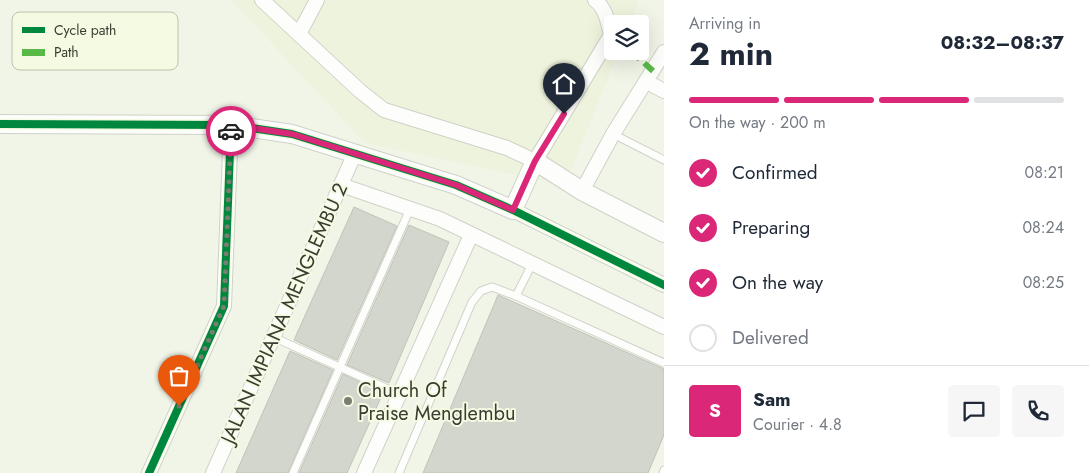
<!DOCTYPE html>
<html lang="en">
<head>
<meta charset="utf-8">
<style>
	body { margin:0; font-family:Jost,sans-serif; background:#f6f6f7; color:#1f2937; height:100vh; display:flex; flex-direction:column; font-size:19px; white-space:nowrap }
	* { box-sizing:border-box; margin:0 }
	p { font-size:16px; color:#747a83 }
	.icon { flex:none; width:28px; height:28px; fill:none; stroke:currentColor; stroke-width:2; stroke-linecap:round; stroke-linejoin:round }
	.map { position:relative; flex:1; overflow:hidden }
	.drawer { display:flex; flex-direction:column; background:#fff; width:425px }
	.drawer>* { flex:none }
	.buttons { position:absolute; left:604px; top:15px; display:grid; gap:10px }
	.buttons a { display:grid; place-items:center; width:45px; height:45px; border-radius:5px; background:#fff; box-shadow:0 5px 20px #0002; font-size:25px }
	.pin { position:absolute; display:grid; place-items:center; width:42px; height:42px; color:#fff; margin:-51px -21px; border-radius:50% 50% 50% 0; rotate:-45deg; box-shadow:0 0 5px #0007 }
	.pin .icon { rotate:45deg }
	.courier { position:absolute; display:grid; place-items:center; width:50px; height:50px; margin:-25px; border:4px solid #db2777; border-radius:50%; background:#fff; color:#222; box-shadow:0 1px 6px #0007 }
	.overview em { font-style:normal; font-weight:700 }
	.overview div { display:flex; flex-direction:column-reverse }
	.overview { display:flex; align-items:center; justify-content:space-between; height:85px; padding:0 25px }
	h1 { font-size:32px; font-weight:700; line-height:38px }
	.bar { display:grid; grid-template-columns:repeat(4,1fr); gap:8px 5px; align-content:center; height:60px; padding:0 25px }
	.bar i { height:6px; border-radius:4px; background:#e0e1e3 }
	.bar .selected { background:#db2777 }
	.bar p { grid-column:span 4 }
	.line { display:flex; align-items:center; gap:12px; padding:0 25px; border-top:1px solid #e0e1e3 }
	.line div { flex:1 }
	.round { display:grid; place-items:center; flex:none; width:52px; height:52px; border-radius:5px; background:#f6f6f7 }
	ol { padding:0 25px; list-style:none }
	li { display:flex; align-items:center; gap:15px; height:55px }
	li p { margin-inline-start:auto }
	li .icon { padding:5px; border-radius:50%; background:#db2777; color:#fff; stroke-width:4 }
	li:last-child { color:#747a83 }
	li i { width:28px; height:28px; border:2px solid #e0e1e3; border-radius:50% }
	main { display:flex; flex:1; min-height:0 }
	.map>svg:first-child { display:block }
	.built { fill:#edf3dc }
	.building { fill:#d3d6cc; stroke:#c0c3b8 }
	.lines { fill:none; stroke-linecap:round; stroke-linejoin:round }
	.service-casing { stroke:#cfd2c8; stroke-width:9 }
	.minor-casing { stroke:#cfd2c8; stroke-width:16 }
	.tertiary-casing { stroke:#cfd2c8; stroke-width:20 }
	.service { stroke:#fdfefc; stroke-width:7 }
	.minor { stroke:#fdfefc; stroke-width:14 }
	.tertiary { stroke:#fdfefc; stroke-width:18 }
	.quiet { stroke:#58b947; stroke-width:6; stroke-dasharray:12 6; stroke-linecap:butt }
	.cycleway-casing { stroke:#f4fbe2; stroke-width:11 }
	.cycleway { stroke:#00873e; stroke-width:8 }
	.done { stroke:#797d72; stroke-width:5; stroke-dasharray:0 9 }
	.route { stroke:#db2777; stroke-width:6 }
	.poi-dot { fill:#797d72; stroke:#f4fbe2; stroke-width:2 }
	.labels { text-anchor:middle; stroke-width:4; stroke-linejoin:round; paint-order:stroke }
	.street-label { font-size:20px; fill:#393c33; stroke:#f4fbe2 }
	.poi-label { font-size:20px; fill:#393c33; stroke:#f4fbe2; text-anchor:start }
	.key { fill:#f4fbe2; stroke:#bcc2ae; stroke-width:1 }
	.key-label { font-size:14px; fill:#393c33 }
</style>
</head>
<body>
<main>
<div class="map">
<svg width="664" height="473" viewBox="0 0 664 473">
	<rect width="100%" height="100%" fill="#f1f5e8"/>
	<path class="built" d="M231,0H639L629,24H612V51H619L565,185L365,143Z"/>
	<g class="building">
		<path d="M354,207L397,226L337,360L294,340Z"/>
		<path d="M409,225L449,242L389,383L347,365Z"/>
		<path d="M498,295L664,369V435L648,473H423Z"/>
		<path d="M290,351L333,370L288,473H236Z"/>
		<path d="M343,374L383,393L347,473H299Z"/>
	</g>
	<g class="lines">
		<defs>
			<g id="service">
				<path d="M613,134L664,160"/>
				<path d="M516,296L664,363"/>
				<path d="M273,337L399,394"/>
				<path d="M293,473L410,209"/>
				<path d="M399,473L472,302L481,291L492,287L516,296L532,264"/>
				<path d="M663,473L664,470"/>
			</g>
			<g id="minor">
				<path d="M262,0L360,91L384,110L507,148L535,161L611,35C608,23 606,8 595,0"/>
				<path d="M299,34L317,0"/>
				<path d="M647,82L664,91"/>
				<path d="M341,185L440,219L664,327"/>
				<path d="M582,191L613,134L664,52"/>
				<path d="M513,210L664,285"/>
				<path d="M149,473L224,306L231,125"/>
				<path d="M213,473L355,153"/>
				<path d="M364,473L471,235"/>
			</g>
			<path id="tertiary" d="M0,124L231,125L292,134L456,185L513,210L535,161L582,191L664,233"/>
		</defs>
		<use href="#service" class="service-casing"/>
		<use href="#minor" class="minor-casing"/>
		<use href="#tertiary" class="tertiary-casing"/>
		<use href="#service" class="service"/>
		<use href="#minor" class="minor"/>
		<use href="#tertiary" class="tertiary"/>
		<g class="quiet">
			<path d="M611,35L612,36"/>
			<path d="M631,51L653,71"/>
		</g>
		<defs>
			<g id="cycleway">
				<path d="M0,124L231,125L292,134L456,185L513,210L664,285"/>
				<path d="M149,473L224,306L231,125"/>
			</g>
		</defs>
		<use href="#cycleway" class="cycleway-casing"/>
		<use href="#cycleway" class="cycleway"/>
	</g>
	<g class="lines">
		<path class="done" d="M179,406L224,306L231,131"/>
		<path class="route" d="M231,131V125L292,134L456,185L513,210L535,161L564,114"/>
	</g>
	<circle class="poi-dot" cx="348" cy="401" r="5"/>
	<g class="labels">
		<g class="street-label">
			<text transform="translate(284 313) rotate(-66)" y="7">JALAN IMPIANA MENGLEMBU 2</text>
		</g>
		<g class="poi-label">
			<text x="358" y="397">Church Of<tspan x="358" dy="23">Praise Menglembu</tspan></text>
		</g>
	</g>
	<rect x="12" y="12" width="166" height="58" rx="8" class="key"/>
	<rect x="22" y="27" width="23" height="6" fill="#00873e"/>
	<rect x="22" y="49" width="23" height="7" fill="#58b947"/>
	<g class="key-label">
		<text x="54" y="35">Cycle path</text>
		<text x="54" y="57">Path</text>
	</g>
</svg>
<div class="buttons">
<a><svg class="icon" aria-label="layers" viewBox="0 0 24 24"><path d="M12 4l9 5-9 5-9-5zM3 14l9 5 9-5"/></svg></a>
</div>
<div class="pin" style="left:179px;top:406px;background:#ea580c"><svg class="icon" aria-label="bag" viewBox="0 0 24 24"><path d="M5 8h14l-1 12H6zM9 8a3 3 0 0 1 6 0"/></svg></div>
<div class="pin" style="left:564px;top:114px;background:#1f2937"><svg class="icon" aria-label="home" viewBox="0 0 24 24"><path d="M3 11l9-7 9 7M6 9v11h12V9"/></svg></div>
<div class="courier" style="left:231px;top:131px"><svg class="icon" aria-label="car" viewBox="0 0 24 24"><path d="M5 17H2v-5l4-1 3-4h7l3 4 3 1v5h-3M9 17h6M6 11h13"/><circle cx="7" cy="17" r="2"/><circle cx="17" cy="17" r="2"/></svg></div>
</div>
<section class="drawer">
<div class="overview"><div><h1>2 min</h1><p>Arriving in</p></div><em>08:32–08:37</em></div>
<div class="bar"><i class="selected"></i><i class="selected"></i><i class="selected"></i><i></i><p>On the way · 200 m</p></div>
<ol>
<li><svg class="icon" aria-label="check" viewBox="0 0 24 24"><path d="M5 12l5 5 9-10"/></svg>Confirmed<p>08:21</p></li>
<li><svg class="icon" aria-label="check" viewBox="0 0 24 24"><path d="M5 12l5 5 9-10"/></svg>Preparing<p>08:24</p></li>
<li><svg class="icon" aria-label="check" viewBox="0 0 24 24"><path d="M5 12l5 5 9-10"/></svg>On the way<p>08:25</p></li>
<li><i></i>Delivered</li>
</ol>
<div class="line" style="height:90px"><b class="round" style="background:#db2777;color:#fff">S</b><div><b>Sam</b><p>Courier · 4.8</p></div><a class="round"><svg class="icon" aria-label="chat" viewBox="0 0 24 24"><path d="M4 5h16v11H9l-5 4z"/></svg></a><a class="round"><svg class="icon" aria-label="phone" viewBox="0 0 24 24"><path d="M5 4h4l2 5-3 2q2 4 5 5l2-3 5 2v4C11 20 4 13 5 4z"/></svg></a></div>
</section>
</main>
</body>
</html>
